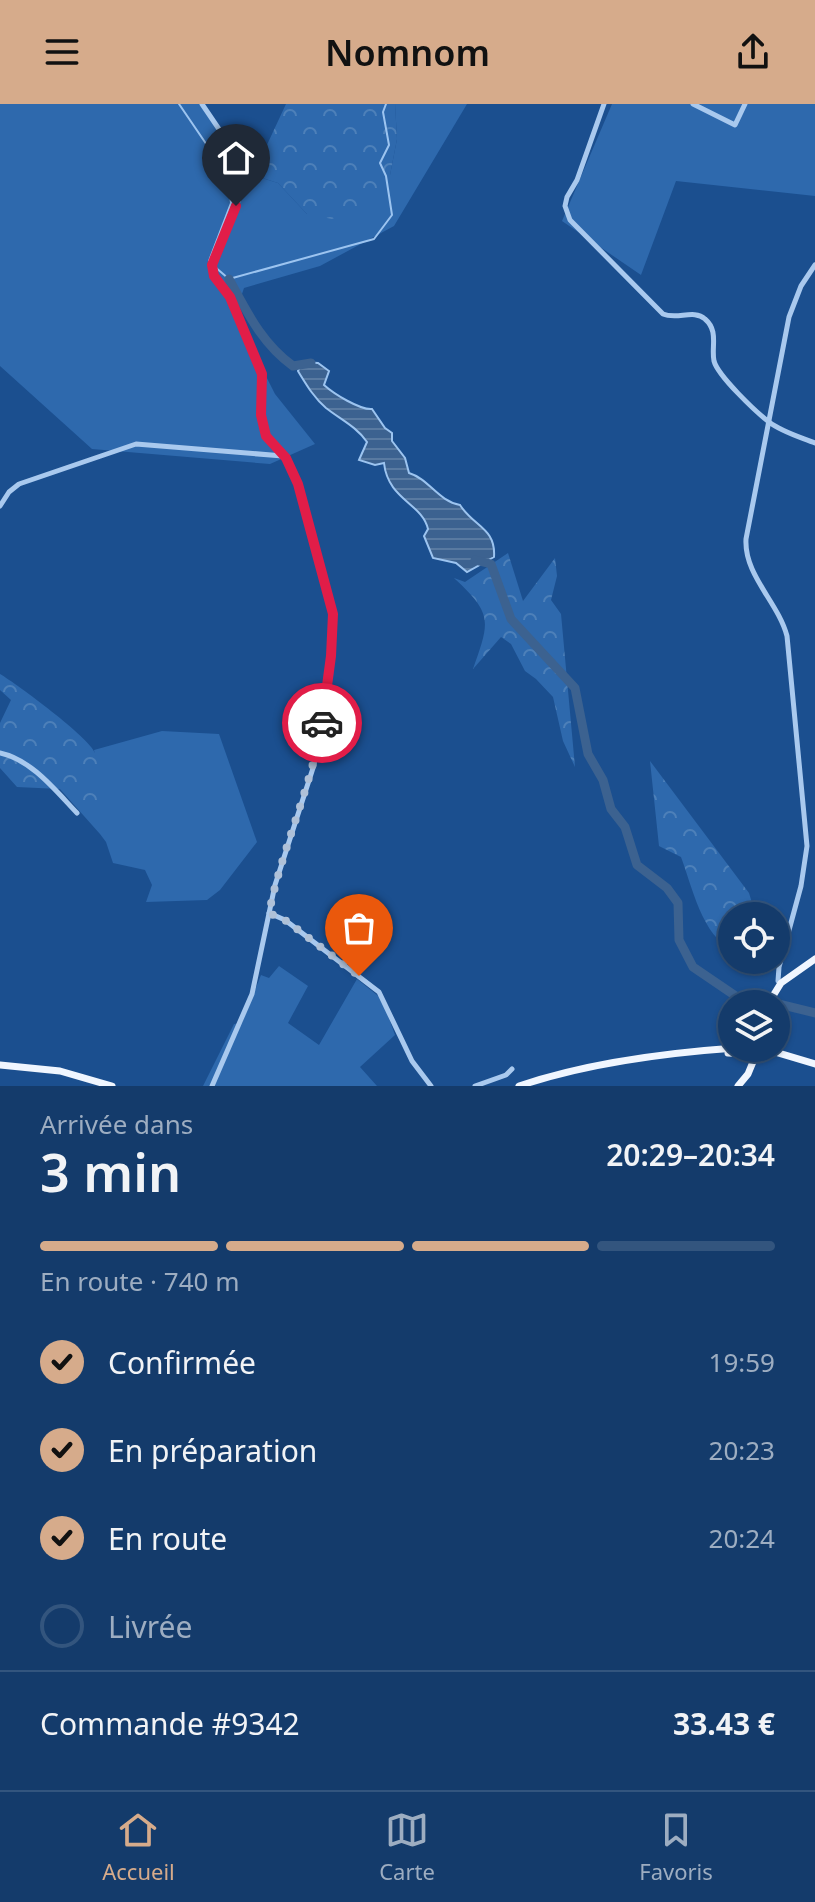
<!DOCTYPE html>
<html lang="fr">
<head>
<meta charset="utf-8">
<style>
	body { margin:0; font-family:"Noto Sans",sans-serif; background:#1d4271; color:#f1f3f6; height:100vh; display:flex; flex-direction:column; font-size:30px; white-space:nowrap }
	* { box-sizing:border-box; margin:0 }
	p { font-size:26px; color:#9dadc1 }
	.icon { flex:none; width:44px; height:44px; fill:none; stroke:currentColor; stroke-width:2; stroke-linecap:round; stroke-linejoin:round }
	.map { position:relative; height:982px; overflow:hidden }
	.panel { display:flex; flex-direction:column; background:#143b6b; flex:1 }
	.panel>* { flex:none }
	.fabs { position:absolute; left:718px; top:798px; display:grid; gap:16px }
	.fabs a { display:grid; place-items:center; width:72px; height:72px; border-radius:50%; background:#143b6b; box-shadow:0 2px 6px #0004,0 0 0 2px #33557e; font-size:40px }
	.pin { position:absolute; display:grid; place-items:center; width:68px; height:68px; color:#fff; margin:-82px -34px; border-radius:50% 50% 50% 0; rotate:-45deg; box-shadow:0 0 8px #0007 }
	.pin .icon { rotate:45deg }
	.courier { position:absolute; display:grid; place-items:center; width:80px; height:80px; margin:-40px; border:6px solid #e11d48; border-radius:50%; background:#fff; color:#222; box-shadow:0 2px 10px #0007 }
	.headline em { font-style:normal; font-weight:600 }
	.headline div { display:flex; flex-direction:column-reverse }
	.headline { display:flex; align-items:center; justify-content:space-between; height:136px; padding:0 40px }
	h1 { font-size:52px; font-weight:600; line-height:60px }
	.bar { display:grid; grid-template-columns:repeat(4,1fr); gap:12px 8px; align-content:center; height:96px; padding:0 40px }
	.bar i { height:10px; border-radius:6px; background:#33557e }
	.bar .active { background:#d6ab8b }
	.bar p { grid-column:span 4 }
	.line { display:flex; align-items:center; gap:20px; padding:0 40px; border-top:2px solid #33557e }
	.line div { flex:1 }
	ol { padding:0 40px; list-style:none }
	li { display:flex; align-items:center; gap:24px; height:88px }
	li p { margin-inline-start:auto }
	li .icon { padding:8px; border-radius:50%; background:#d6ab8b; color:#111; stroke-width:4 }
	li:last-child { color:#9dadc1 }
	li i { width:44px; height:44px; border:4px solid #33557e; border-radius:50% }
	header { display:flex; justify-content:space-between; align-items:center; height:104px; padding:0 40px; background:#d6ab8b; color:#111; font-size:36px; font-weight:600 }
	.menu { display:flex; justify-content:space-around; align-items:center; height:112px; border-top:2px solid #33557e; background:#143b6b; font-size:22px; color:#9dadc1 }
	.menu a { display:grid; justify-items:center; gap:4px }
	.menu .active { color:#d6ab8b }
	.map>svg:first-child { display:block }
	.green { fill:#2e69ad }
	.forest { fill:url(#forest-crowns) }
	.water { fill:url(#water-rules); stroke:#9cc4f0; stroke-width:2 }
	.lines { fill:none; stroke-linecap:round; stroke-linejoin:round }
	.stream { stroke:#9cc4f0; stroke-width:2 }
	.river { stroke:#3c6290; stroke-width:9 }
	.minor { stroke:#a9c9ee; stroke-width:5 }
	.major { stroke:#f0f6ff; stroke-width:7 }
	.done { stroke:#afc1d8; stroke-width:8; stroke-dasharray:0 14.4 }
	.route { stroke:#e11d48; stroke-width:10 }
</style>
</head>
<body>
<header><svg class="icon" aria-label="menu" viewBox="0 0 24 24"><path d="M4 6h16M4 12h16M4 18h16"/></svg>Nomnom<svg class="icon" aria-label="share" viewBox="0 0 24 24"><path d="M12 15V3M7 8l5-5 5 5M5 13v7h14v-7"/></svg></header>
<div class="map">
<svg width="815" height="982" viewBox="0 0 815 982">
	<defs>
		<pattern id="forest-crowns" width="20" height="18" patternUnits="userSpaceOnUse" patternTransform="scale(2)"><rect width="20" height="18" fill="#2e69ad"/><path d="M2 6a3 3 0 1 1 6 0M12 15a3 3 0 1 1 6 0" fill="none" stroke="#4d80b9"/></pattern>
		<pattern id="water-rules" width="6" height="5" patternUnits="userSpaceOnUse" patternTransform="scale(2)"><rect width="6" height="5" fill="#3c6290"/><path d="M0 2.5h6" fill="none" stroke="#597aa1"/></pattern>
	</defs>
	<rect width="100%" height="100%" fill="#1b4f8f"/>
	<g class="green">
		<path d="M0,0H204L252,71L278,79L307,110L390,89V71L397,35L395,0H467L394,122L320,162L244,184L235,211L275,290L315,340L270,360L92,345L0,262Z"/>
		<path d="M612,0H815V92L676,77L641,171L562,117Z"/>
		<path d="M162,627L219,630L257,738L220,786L207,796L146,798L152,781L145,766L113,759L106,738L100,730V676L94,646Z"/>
		<path d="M279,862L308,882L288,919L319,941L357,875L382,895L395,931L360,963L377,982H203L234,920L242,919L261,871L269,874Z"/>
	</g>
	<g class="forest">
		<path d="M286,0H395L397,35L390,71V89L332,115L307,110L278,79L253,71Z"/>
		<path d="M508,449L523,497L555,454L557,472L551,496L561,510L575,663L563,637L553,593L536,575L525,567L511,540L501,533L473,565C490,517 493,510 454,474L465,478Z"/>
		<path d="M0,570C17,580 90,634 95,649C104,674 100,703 100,730L60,685L17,683L0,664V619L11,596L0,586Z"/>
		<path d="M650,657L749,789L756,812H732V844C703,835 691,779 681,753L659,742Z"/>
	</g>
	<path class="water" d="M302,258L318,259L329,267L324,281C334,290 360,306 372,305L385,324L392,329V337L405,354L409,369C429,375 438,397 460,401C474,423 496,424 494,453L467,468L456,459L433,454L424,432L428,425C422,399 388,396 384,359L375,361L359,356L367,338C357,323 340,315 326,304C314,294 306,280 298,267Z"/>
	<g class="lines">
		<g class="stream">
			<path d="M179,0L228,72L231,99L209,157L211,159"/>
			<path d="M215,163L229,175L374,135L392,111L386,72L380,59L389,41L383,8L386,0"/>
		</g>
		<g class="river">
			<path d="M229,175C247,208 262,240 293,262L311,259"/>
			<path d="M475,456L491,460L511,515L575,584L588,650L603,676L611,705L625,723L637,761L667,784L678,799L679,836L693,863L743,897L758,895L815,909"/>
		</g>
		<g class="minor">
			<path d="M202,0L246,65L247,75L212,161L214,172L230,193L262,270L261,311L266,332L286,354L298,380L333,510L331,552L314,661L275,781L252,890L212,982"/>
			<path d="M604,0L577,76L567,93L565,102L570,116L663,210C677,216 694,205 705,215C719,227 711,243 714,257C718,272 756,308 769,318C782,328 800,333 815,339"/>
			<path d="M693,0L735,21L745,0"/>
			<path d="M0,402L9,388L19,380L136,340L283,352"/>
			<path d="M0,649C32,656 55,686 77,709"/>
			<path d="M269,809L285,816L379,888L412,957L431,982"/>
			<path d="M781,879L778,877L779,863L801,782L807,742L787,532C778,498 744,471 746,435L789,213L801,182L815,161"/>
			<path d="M475,982L506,971L512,965"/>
		</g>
		<g class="major">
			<path d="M768,900L781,879L815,855"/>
			<path d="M743,944L744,950L750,954L757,951L759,944"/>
			<path d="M762,944L815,960"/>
			<path d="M728,949L744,950"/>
			<path d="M0,961L60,967L112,982"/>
			<path d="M519,982C587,959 664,949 735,944"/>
			<path d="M738,982L748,970L755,953"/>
		</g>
	</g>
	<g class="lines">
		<path class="done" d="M322,619C311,684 282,744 269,809L285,816L359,872"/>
		<path class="route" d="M236,102L212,161L214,172L230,193L262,270L261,311L266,332L286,354L298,380L333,510L331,552L322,619"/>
	</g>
</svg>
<div class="fabs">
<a><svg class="icon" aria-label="locate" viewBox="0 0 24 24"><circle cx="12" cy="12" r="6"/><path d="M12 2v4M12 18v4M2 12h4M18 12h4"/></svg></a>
<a><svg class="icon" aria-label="layers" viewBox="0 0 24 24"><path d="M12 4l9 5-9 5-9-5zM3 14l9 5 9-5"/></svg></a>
</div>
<div class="pin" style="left:359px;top:872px;background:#ea580c"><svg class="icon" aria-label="bag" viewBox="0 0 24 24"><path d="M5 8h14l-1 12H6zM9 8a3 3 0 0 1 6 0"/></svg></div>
<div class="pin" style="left:236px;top:102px;background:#1f2937"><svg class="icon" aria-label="home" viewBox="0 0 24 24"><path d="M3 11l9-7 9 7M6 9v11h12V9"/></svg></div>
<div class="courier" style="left:322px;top:619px"><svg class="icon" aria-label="car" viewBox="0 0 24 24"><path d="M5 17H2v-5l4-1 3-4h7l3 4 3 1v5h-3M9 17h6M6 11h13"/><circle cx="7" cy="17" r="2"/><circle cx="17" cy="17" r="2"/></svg></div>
</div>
<section class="panel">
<div class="headline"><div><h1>3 min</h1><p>Arrivée dans</p></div><em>20:29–20:34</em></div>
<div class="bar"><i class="active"></i><i class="active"></i><i class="active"></i><i></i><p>En route · 740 m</p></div>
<ol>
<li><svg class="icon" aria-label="check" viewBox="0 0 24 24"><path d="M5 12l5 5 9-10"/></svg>Confirmée<p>19:59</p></li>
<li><svg class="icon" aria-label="check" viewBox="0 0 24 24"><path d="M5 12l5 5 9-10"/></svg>En préparation<p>20:23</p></li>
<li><svg class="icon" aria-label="check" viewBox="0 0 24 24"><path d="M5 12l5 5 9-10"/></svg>En route<p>20:24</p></li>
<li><i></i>Livrée</li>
</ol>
<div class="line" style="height:104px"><div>Commande #9342</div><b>33.43 €</b></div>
</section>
<nav class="menu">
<a class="active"><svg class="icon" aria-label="home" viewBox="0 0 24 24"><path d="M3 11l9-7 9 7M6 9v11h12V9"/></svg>Accueil</a>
<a><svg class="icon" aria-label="map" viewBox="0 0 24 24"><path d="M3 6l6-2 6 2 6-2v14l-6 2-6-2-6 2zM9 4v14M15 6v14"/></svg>Carte</a>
<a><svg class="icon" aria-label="saved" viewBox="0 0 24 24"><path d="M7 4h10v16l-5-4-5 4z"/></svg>Favoris</a>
</nav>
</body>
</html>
